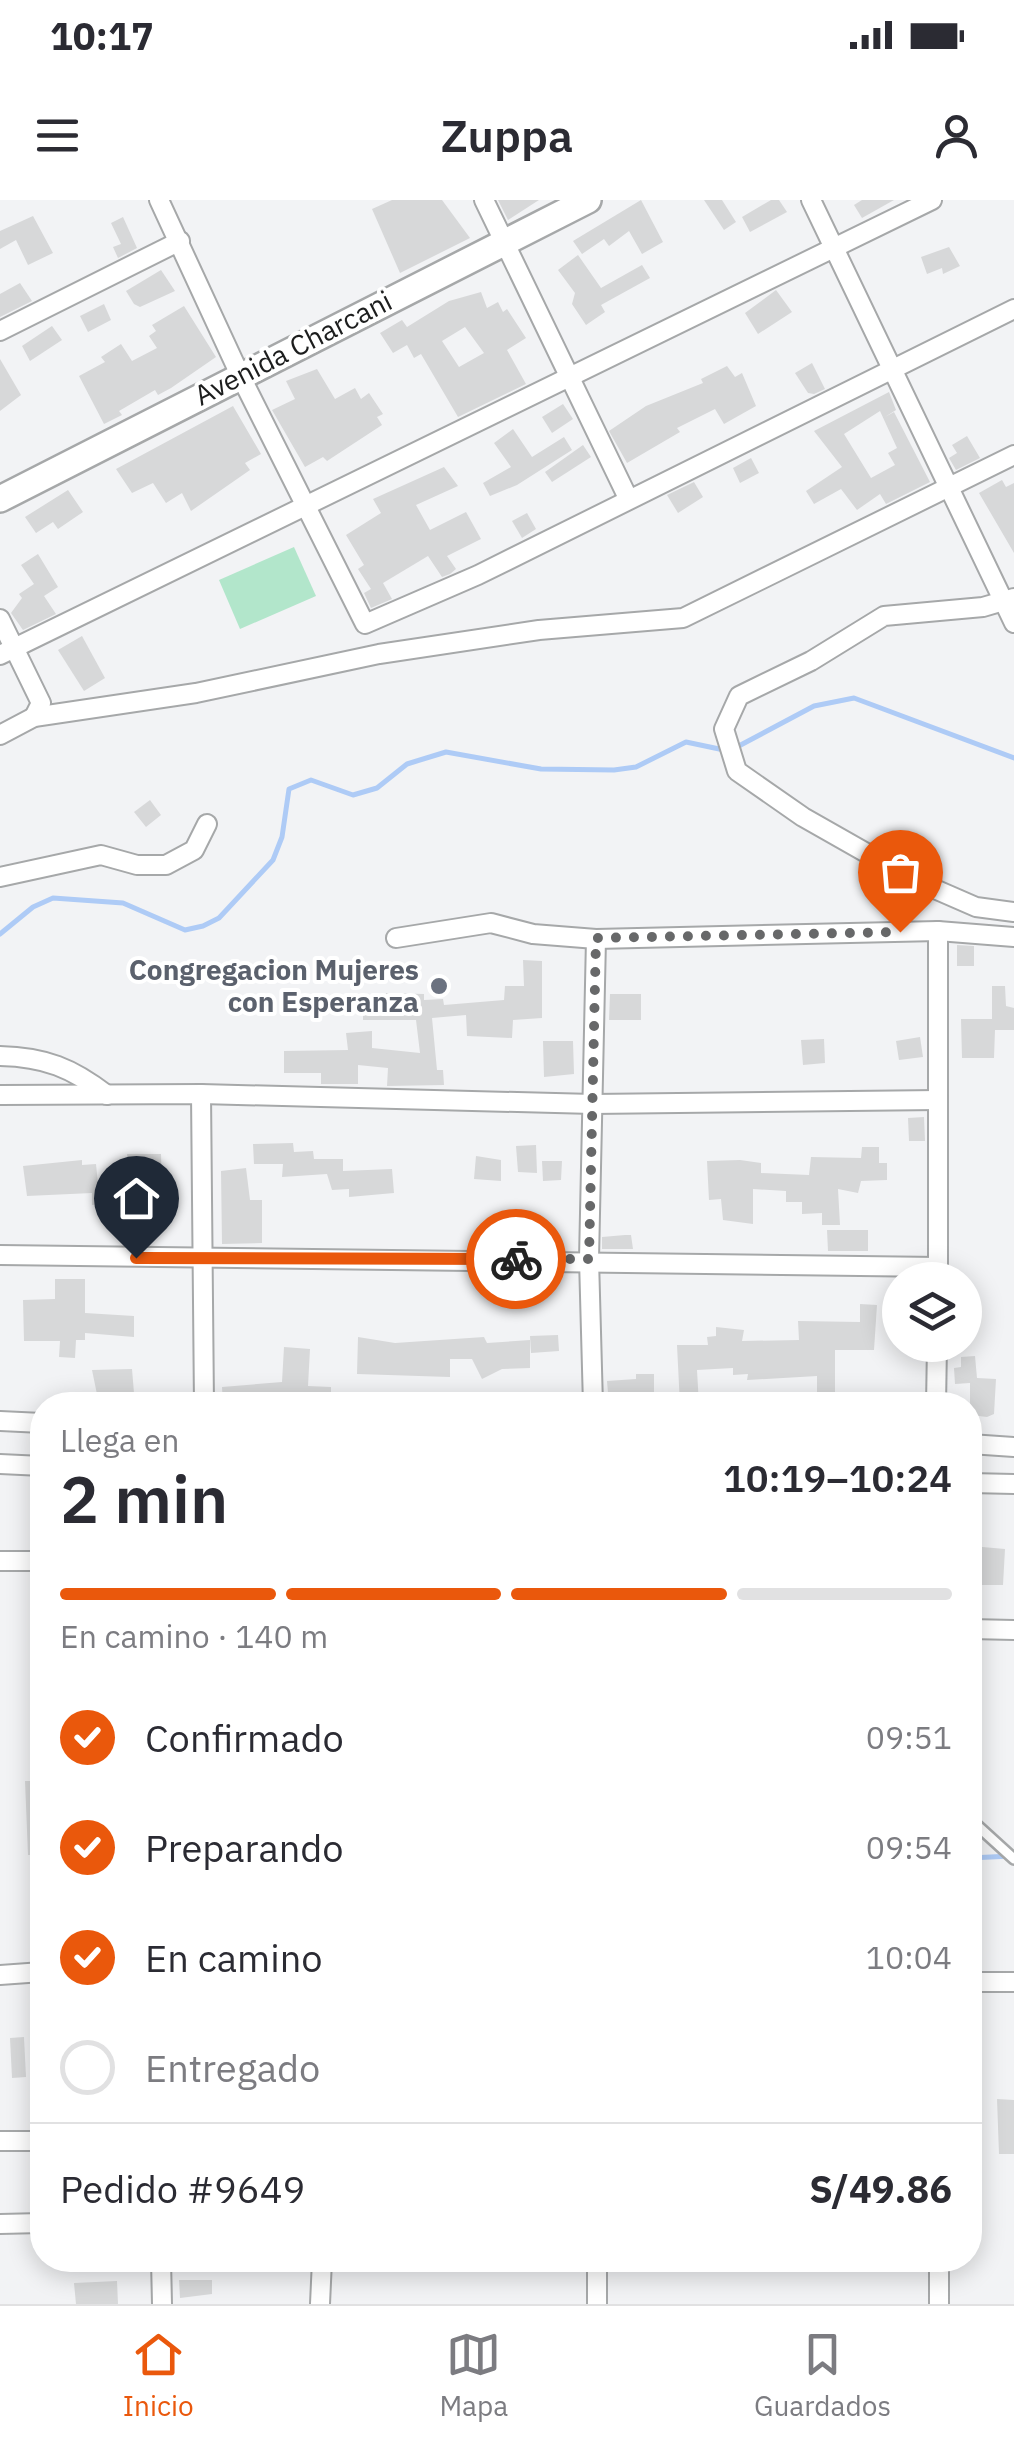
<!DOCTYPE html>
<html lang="es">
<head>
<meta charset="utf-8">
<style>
	body { margin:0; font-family:"IBM Plex Sans",sans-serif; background:#f2f2f3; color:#2b2b33; height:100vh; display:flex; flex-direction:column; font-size:38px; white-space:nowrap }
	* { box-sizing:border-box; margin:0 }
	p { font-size:32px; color:#7c7c81 }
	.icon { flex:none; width:55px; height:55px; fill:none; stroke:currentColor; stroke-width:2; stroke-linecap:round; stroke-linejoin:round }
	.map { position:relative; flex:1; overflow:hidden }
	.details { position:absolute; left:30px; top:1192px; width:952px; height:880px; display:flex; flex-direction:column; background:#fff; border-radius:40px; box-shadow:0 5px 25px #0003 }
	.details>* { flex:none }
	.fabs { position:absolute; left:882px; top:1062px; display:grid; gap:20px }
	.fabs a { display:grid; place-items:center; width:100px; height:100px; border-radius:50%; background:#fff; box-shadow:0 5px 25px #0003; font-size:50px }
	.pin { position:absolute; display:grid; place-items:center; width:85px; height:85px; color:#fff; margin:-102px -42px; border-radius:50% 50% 50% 0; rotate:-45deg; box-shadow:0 0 10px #0007 }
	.pin .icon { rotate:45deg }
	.courier { position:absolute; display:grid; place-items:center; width:100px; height:100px; margin:-50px; border:8px solid #ea580c; border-radius:50%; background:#fff; color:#222; box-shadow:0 2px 12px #0007 }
	.summary em { font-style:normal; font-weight:600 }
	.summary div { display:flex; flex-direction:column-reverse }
	.summary { display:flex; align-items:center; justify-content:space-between; height:170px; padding:0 30px }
	h1 { font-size:65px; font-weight:600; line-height:75px }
	.bar { display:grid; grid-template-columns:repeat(4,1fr); gap:15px 10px; align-content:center; height:120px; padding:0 30px }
	.bar i { height:12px; border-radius:8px; background:#e1e1e2 }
	.bar .selected { background:#ea580c }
	.bar p { grid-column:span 4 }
	.line { display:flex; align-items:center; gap:25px; padding:0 30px; border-top:2px solid #e1e1e2 }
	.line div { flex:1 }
	ol { padding:0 30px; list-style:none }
	li { display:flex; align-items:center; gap:30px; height:110px }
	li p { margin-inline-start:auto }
	li .icon { padding:10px; border-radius:50%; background:#ea580c; color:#fff; stroke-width:4 }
	li:last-child { color:#7c7c81 }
	li i { width:55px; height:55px; border:5px solid #e1e1e2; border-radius:50% }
	.status { display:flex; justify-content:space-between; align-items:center; height:70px; padding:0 50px; background:#fff; direction:ltr }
	.status svg { height:28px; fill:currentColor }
	header { display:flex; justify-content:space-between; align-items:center; height:130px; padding:0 30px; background:#fff; font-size:45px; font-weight:600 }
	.menu { display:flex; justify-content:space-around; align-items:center; height:140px; border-top:2px solid #e1e1e2; background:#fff; font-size:28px; color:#7c7c81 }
	.menu a { display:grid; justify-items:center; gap:5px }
	.menu .selected { color:#ea580c }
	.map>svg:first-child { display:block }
	.green { fill:#b2e6cb }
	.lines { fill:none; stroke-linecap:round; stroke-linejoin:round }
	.stream { stroke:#aecbf6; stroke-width:5 }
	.building { fill:#d7d8d9; fill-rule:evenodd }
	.lane-casing { stroke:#a6a8a9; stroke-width:14 }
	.street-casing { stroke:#a6a8a9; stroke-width:22 }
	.secondary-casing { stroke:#a6a8a9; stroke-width:30 }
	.lane { stroke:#fff; stroke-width:9 }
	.street { stroke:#fff; stroke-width:18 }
	.secondary { stroke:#fff; stroke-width:25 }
	.done { stroke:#676869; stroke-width:10; stroke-dasharray:0 18 }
	.route { stroke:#ea580c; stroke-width:12 }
	.worship-dot { fill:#6b7280; stroke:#fff; stroke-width:4 }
	.labels { text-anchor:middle; stroke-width:8; stroke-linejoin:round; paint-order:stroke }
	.street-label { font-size:28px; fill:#1c1d1d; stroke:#fff }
	.worship-label { font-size:28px; font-weight:bold; fill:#5b616d; stroke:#fff; text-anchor:end }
</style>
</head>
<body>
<div class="status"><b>10:17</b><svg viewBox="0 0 49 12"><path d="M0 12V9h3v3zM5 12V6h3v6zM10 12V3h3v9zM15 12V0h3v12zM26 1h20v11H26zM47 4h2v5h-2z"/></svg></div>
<header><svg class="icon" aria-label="menu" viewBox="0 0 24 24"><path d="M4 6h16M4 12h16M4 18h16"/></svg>Zuppa<svg class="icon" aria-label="person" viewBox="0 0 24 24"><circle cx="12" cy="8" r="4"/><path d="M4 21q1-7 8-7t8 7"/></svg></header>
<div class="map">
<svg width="1014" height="2104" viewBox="0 0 1014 2104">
	<rect width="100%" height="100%" fill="#f2f3f5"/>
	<path class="green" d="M294,347L316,396L240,429L219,380Z"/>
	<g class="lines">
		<g class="stream">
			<path d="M735,548L814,506L854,498L1014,558"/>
			<path d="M0,734L33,707L53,698L123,703L185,730L203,726L219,718L273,660L282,637L289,589L311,580L353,595L377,588L407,564L446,552L541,569L614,570L636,567L686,542L724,550"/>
			<path d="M970,1658L1011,1656"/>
		</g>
	</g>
	<g class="building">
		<path d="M392,0H442L470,38L400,73L372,9Z"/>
		<path d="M498,0H539L508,20Z"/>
		<path d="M641,0L663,42L642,54L629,31L609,46L604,39L582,54L573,41Z"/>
		<path d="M704,0H722L736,22L724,30Z"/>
		<path d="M771,0H779L787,12L750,32L742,17Z"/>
		<path d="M862,0H894L862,18L854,5Z"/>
		<path d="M33,16L53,53L28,65L16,40L0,49V31Z"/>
		<path d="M123,17L137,48L118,58L113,47L121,44L111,23Z"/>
		<path d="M949,47L960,66L943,74L942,68L927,74L921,57Z"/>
		<path d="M578,55L601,88L642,65L650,78L601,105L605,112L586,125L572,104L575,93L558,70Z"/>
		<path d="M161,70L175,91L140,107L134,104L126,91Z"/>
		<path d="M20,83L32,101L0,117V94Z"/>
		<path d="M776,90L792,112L758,134L745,113Z"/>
		<path d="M481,92L487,108L498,102L503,112L507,109L526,138L507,150L526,184L458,217L421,154L414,158L407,145L393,153L380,133L402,120L407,127L449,101ZM465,127L484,153L459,167L442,141Z"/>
		<path d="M104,104L111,120L88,132L80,116Z"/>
		<path d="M184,106L216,157L171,188L158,195L155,190L119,211L122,215L104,224L79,176L105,162L101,157L121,144L132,161L157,148L149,136L156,131L152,125Z"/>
		<path d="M52,126L62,140L30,161L22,146Z"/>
		<path d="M0,159L21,195L0,211Z"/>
		<path d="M812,163L825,189L814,194L808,193L795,173Z"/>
		<path d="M727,166L735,177L742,173L756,206L724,224L715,209L677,228L680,232L627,263L609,231L646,206L703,183L701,179Z"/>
		<path d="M317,169L335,199L355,188L361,199L369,193L383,214L377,217L382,225L327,261L323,257L305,267L272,210L295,199L286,181Z"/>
		<path d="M889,192L896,210L885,217L894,212L930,282L886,304L880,294L857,310L841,289L814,304L806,291L842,267L814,231ZM880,211L897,248L888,253L895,265L871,278L844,234Z"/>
		<path d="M563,204L573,219L552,233L542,217Z"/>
		<path d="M233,206L261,254L245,263L250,270L191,311L182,293L166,303L153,283L132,293L116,269Z"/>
		<path d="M513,229L532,257L564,237L572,250L517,285L490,296L483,283L511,267L494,243Z"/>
		<path d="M967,236L980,258L956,270L949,258L957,253L952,245Z"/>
		<path d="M583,245L591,257L552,282L545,272Z"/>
		<path d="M751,258L759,273L740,283L733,268Z"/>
		<path d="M444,267L458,286L416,305L430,330L466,312L481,339L447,356L456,369L450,374L442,377L428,356L383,383L392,399L371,408L364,393L371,389L358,369L364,365L346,335L381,313L373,299Z"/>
		<path d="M1002,280L1006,287L1014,283V353L979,293Z"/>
		<path d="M694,282L703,297L678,313L667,295Z"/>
		<path d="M68,290L83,312L58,329L53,322L36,333L25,317Z"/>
		<path d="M527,313L536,329L522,338L512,321Z"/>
		<path d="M38,354L58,387L44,396L56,414L23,430L11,413L22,398L19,394L34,384L21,365Z"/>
		<path d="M82,436L105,478L84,491L58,450Z"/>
		<path d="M150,600L161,615L146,627L134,612Z"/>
		<path d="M957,745L974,746V766H957Z"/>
		<path d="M523,760L542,761V818L513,820L512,838L467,836L466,815L432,818L437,870H443L444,885L387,886L388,868L358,865V884H321V873H284V851L348,850L346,833L372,831V848L420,853L416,820H363V806L387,805L386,793L424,794V800L443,799L444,805L504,800L505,786H524Z"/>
		<path d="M992,786H1005L1006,806L1014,808V830H995L994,858H962L961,819H992Z"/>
		<path d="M610,794H641V820H609Z"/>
		<path d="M920,837L923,857L899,860L896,841Z"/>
		<path d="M824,839L825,863L803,865L801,840Z"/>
		<path d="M543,841H573L574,874L544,877Z"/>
		<path d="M924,917L925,941H909L908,918Z"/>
		<path d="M293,943L294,952L313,951L314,959H343V971L392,969L394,993L349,997V989L332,990L327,974L282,977L283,964H254L253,944Z"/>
		<path d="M536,945L537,973L518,972L516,946Z"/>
		<path d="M862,947H879V963H887V980L861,981L858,993L838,989L840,1025H822V1013L802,1014V1002H786V991L753,989V1024L723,1020L721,999L709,1000L707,961L740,960L761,963V973L809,975L811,957L861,958Z"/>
		<path d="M127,954H161L162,997L92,1005V993L27,996L23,966L82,960V965L96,964L98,984L130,980Z"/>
		<path d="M476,956L501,960V981L474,979Z"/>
		<path d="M542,961H562L561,980L543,981Z"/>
		<path d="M246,968L250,1000H262V1043L222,1044L221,971Z"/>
		<path d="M827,1030H868V1051H828Z"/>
		<path d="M625,1035H631L633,1049H602V1037Z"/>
		<path d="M55,1079H85V1113L134,1116V1137L85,1133V1140H76L75,1158L59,1157L60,1141H24L23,1100L55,1099Z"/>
		<path d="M860,1104L877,1105L874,1150H835V1205H817V1176L747,1180L748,1174L733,1175V1168L697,1170L699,1205H680L677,1145H708L707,1137L716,1136V1127L744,1130L742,1141L799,1140L798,1121L860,1122Z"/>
		<path d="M558,1135L559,1151L531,1153L530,1136Z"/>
		<path d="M358,1137L395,1143L484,1137L487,1143L530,1140V1168L502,1169L482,1179L472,1159H450V1177L357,1174Z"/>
		<path d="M284,1147L310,1149L308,1186L331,1187V1203L272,1200V1205H223L222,1187L282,1182Z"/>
		<path d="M975,1156L977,1178L996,1179L994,1214L987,1217L970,1215V1183L955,1184L954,1168L961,1167V1157Z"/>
		<path d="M132,1169L134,1193L119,1194V1204H99L92,1170Z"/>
		<path d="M636,1174H654V1205H609L607,1181L636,1179Z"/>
		<path d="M971,1346L1005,1349L1003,1385H971Z"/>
		<path d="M25,1581H42V1655H28Z"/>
		<path d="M24,1837L26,1877L12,1878L10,1838Z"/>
		<path d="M997,1899L1014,1900V1954H999Z"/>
		<path d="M179,2080H212V2094L180,2098Z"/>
		<path d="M117,2081L118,2104H76L74,2083Z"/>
	</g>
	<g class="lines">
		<defs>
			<path id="lane" d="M970,1619L1014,1659"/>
			<g id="street">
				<path d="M159,0L240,175L365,424L478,375L1014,109"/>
				<path d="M484,0L628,298"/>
				<path d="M811,0L1014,423"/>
				<path d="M0,131L180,41"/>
				<path d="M1014,398L983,407L884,416L811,461L739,496L724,529L737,571L803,617L914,680L976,707L1014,712"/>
				<path d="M0,419L41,503L34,517"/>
				<path d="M0,455L932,0"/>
				<path d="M0,535L34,517L196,493L379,454L539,430L683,418L1014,255"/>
				<path d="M0,677L101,655L137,665H166L194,650L207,624"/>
				<path d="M938,731V1080"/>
				<path d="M396,738L491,723L533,734L596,739L938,731L1014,737"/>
				<path d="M0,856C45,857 72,868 107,895"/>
				<path d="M201,894L204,1205"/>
				<path d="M0,895L201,894L593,904L938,900"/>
				<path d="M0,1055L938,1067"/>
				<path d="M593,1205L589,1059L596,739"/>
				<path d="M936,1205L937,1145"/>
				<path d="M0,1221L42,1223"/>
				<path d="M970,1244L1014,1247"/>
				<path d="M0,1264L42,1266"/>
				<path d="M970,1283L1014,1284"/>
				<path d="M0,1361H42"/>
				<path d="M970,1429L1014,1430"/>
				<path d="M0,1775L42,1772"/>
				<path d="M970,1782H1014"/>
				<path d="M0,1941H42"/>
				<path d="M0,2024L42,2023"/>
				<path d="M161,2060L162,2104"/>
				<path d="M320,2104L322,2060"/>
				<path d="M597,2104V2060"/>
				<path d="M939,2104V2060"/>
			</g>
			<path id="secondary" d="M0,299L588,0"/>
		</defs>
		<use href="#lane" class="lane-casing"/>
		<use href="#street" class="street-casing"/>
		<use href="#secondary" class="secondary-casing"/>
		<use href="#lane" class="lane"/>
		<use href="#street" class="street"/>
		<use href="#secondary" class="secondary"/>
	</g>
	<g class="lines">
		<path class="done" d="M516,1059H589L596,738L900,732"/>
		<path class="route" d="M136,1058L516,1059"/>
	</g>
	<circle class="worship-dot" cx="439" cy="786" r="10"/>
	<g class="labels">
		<g class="street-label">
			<text transform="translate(293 148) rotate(-27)" y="10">Avenida Charcani</text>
		</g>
		<g class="worship-label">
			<text x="419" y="780">Congregacion Mujeres<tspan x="419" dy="32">con Esperanza</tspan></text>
		</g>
	</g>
</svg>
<div class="fabs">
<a><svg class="icon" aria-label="layers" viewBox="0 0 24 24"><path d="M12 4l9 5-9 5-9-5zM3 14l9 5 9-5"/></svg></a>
</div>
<div class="pin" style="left:900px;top:732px;background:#ea580c"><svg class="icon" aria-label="bag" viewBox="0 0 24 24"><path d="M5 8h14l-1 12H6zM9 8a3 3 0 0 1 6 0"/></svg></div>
<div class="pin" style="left:136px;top:1058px;background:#1f2937"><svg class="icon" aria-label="home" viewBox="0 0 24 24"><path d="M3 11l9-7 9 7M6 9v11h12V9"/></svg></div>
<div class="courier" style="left:516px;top:1059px"><svg class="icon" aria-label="bike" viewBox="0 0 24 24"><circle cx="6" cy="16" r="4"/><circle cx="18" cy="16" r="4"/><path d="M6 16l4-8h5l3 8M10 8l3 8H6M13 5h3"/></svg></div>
<section class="details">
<div class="summary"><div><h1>2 min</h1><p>Llega en</p></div><em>10:19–10:24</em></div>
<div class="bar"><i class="selected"></i><i class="selected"></i><i class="selected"></i><i></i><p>En camino · 140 m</p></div>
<ol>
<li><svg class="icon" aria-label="check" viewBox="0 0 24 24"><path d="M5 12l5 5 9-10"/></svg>Confirmado<p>09:51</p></li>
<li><svg class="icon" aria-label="check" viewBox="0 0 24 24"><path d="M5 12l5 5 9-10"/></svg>Preparando<p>09:54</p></li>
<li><svg class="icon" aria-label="check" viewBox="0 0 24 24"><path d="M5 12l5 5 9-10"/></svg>En camino<p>10:04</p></li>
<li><i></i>Entregado</li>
</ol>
<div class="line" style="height:130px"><div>Pedido #9649</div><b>S/49.86</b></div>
</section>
</div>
<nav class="menu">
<a class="selected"><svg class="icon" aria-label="home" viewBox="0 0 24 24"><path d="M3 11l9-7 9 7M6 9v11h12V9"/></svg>Inicio</a>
<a><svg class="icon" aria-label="map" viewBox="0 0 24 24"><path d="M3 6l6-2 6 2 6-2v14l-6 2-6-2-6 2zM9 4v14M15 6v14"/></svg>Mapa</a>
<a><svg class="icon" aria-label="saved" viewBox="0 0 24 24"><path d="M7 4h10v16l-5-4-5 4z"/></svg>Guardados</a>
</nav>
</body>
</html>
